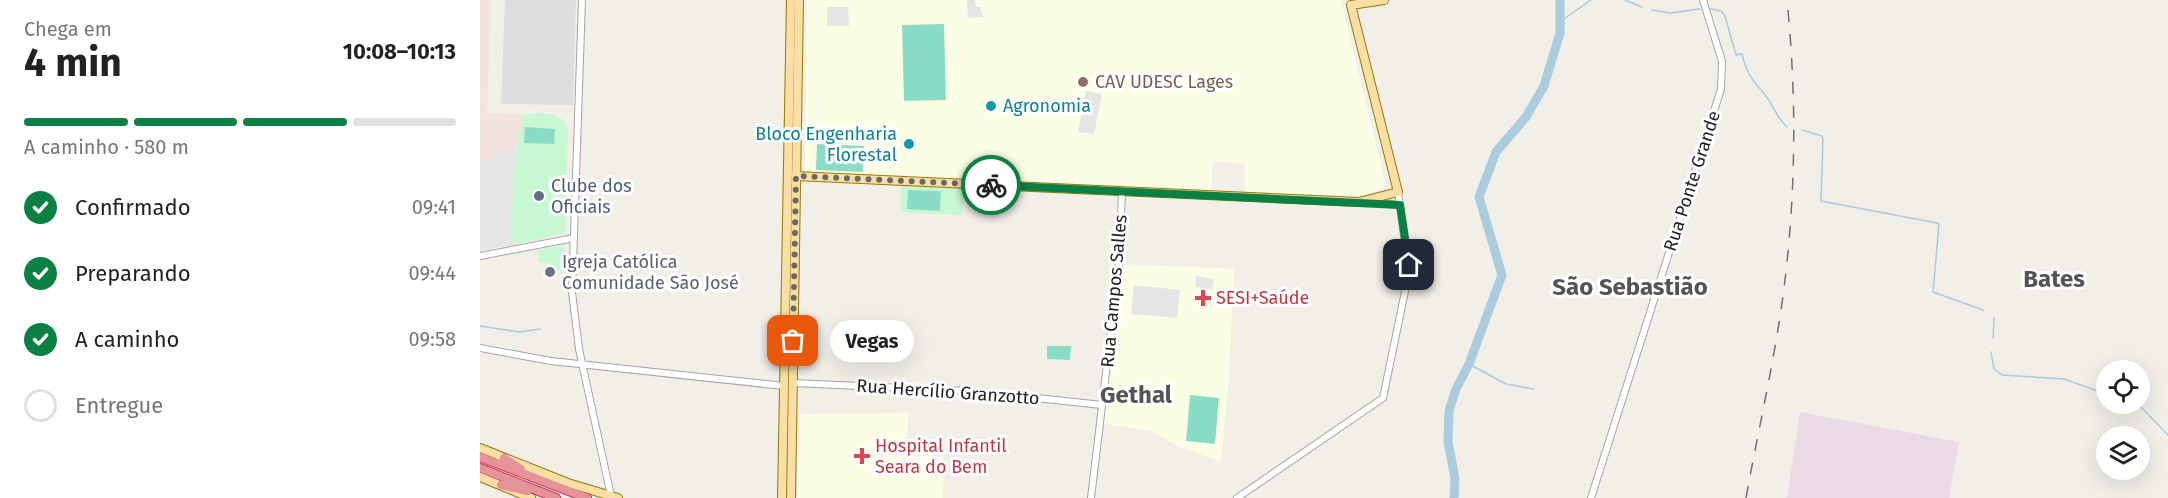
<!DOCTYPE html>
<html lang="pt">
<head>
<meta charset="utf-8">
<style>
	body { margin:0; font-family:"Fira Sans",sans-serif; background:#f2f2f2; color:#222; height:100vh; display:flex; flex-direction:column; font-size:22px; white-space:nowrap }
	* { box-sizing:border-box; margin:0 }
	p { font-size:20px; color:#767676 }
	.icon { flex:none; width:33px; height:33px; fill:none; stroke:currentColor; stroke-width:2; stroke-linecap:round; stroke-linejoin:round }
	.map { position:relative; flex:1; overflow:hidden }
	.details { display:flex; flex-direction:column; background:#fff; width:480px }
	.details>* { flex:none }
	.controls { position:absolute; left:1616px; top:360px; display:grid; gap:12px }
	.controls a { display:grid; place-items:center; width:54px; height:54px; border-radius:50%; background:#fff; box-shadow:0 6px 24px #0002; font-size:30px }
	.pin { position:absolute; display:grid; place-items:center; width:51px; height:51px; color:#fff; margin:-26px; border-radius:12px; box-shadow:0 3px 9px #0006 }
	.courier { position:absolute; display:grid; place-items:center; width:60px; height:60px; margin:-30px; border:4px solid #0b8043; border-radius:50%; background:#fff; color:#222; box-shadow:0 2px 8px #0007 }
	.bubble { position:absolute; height:42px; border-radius:21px; background:#fff; box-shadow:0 6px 24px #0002; font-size:20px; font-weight:700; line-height:42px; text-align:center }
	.head em { font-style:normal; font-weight:700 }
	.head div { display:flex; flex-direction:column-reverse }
	.head { display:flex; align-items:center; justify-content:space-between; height:102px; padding:0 24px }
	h1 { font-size:39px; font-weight:700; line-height:45px }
	.bar { display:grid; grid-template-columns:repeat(4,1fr); gap:9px 6px; align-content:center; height:72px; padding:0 24px }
	.bar i { height:8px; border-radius:4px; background:#e0e0e0 }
	.bar .current { background:#0b8043 }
	.bar p { grid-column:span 4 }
	ol { padding:0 24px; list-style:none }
	li { display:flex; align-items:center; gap:18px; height:66px }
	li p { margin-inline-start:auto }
	li .icon { padding:6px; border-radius:50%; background:#0b8043; color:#fff; stroke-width:4 }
	li:last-child { color:#767676 }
	li i { width:33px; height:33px; border:3px solid #e0e0e0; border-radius:50% }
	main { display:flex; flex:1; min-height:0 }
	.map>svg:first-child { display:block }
	.residential { fill:#dfdede }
	.industrial { fill:#eadae5 }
	.education { fill:#fbfee4 }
	.military { fill:#f2e4dc }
	.park { fill:#c8f8d1 }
	.pitch { fill:#8adcc6 }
	.parking { fill:#e5e5e5 }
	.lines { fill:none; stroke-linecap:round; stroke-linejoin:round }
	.stream { stroke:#aaccdc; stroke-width:1.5 }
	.river { stroke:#aaccdc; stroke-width:9 }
	.minor-casing { stroke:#a5a5a5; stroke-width:8 }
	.major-casing { stroke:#987806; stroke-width:10 }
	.highway-casing { stroke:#d52f55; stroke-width:10 }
	.minor { stroke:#fff; stroke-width:6 }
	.major { stroke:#f9dea5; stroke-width:8 }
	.highway { stroke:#e49399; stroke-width:8 }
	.rail { stroke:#6f6f6f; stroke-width:1.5; stroke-dasharray:12 12; stroke-linecap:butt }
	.done { stroke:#6a6967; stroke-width:6; stroke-dasharray:0 10.8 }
	.route { stroke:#0b8043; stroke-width:8 }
	.education-dot { fill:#8d6e63; stroke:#fff; stroke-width:2 }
	.culture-dot { fill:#0f9aa8; stroke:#fff; stroke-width:2 }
	.service-dot { fill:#5c6f8a; stroke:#fff; stroke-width:2 }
	.worship-dot { fill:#6b7280; stroke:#fff; stroke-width:2 }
	.health-dot { fill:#e0444e; stroke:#fff; stroke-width:2 }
	.labels { text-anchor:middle; stroke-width:6; stroke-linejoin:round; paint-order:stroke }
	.education-label { font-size:18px; fill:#785e54; stroke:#fff; text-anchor:start }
	.culture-label { font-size:18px; fill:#0d838f; stroke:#fff; text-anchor:start }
	.street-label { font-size:18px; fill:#212121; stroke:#fff }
	.service-label { font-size:18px; fill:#4e5e75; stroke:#fff; text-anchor:start }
	.worship-label { font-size:18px; fill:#5b616d; stroke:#fff; text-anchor:start }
	.health-label { font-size:18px; fill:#be3a42; stroke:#fff; text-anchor:start }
	.district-label { font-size:24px; font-weight:bold; fill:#545454; stroke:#fff }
</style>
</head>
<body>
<main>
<section class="details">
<div class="head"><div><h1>4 min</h1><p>Chega em</p></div><em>10:08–10:13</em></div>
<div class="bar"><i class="current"></i><i class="current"></i><i class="current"></i><i></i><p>A caminho · 580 m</p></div>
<ol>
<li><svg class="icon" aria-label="check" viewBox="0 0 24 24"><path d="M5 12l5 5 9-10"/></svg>Confirmado<p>09:41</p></li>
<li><svg class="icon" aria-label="check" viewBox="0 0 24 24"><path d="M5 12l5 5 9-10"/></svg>Preparando<p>09:44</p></li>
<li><svg class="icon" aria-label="check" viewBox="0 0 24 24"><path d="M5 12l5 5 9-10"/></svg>A caminho<p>09:58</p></li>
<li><i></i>Entregue</li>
</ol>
</section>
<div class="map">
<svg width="1688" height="498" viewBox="0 0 1688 498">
	<rect width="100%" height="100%" fill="#f1efe8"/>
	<path class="residential" d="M25,0H96L93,105L21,104Z"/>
	<path class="industrial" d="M1320,412L1479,442L1469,498H1307Z"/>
	<g class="education">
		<path d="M327,0H861L905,182L904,188L877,197L765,192V164L733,161L731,191L325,172Z"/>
		<path d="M639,264L754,269L749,376L741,462L696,445L671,431L620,423Z"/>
		<path d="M429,413L425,455L464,457L463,498H318L320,414Z"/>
	</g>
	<path class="military" d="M0,0H11L7,113L44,114L34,160L31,232L33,245L0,250Z"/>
	<g class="park">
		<path d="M44,114C61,114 82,109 88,129L85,233L33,245C26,202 35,155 44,114Z"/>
		<path d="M421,181L483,184L482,215L421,212Z"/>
		<path d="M80,246L88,253L87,277L73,264L59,262L57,250Z"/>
	</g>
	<g class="pitch">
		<path d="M464,24L466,100L424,101L422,25Z"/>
		<path d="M45,127L75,129L74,144L44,143Z"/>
		<path d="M337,144L384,146L383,172L336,170Z"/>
		<path d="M428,190L461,191L460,211L427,209Z"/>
		<path d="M567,346H591L590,360L567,359Z"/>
		<path d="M710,395L739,398L735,444L706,441Z"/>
	</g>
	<g class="parking">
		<path d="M487,0H495L496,7H500L504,17L488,18Z"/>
		<path d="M347,7H368L369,26H347Z"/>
		<path d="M606,91L622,94L614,134L598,132Z"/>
		<path d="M36,147L31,232L33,245L0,250V162Z"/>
		<path d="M716,276L734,279L732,289L715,287Z"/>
		<path d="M654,285L700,290L697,318L651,314Z"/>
	</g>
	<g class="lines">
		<g class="stream">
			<path d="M1145,0L1162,7"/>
			<path d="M1231,9L1241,11L1245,16L1256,55L1262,54C1266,71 1271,79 1282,91C1292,102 1296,117 1307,127"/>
			<path d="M1172,10L1190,13L1220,9"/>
			<path d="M1081,21L1111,0"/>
			<path d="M1322,130L1342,136L1343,139L1341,201L1457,223L1459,224L1453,292L1503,310"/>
			<path d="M0,326L40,332L60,329"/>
			<path d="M1513,338L1514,318"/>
			<path d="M1511,352L1514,369L1522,375L1584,379L1626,394"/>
			<path d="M989,364L1026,384L1054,389"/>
			<path d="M1658,404L1688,435"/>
		</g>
		<path class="river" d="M974,498L975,478L968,442L969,411L976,389L989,364L1022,275L999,197L1016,152L1046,117L1064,86L1080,33V0"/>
		<defs>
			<g id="minor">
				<path d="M102,0L92,292L99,349L131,496"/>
				<path d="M883,202L920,205"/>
				<path d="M0,256L94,238"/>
				<path d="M0,348L71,361L304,386"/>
				<path d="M313,383L490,391L622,405"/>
				<path d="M611,498L639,264L642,191"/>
				<path d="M757,498L903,398L929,272L918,192"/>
				<path d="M1111,498L1241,89L1242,61L1223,0"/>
			</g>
			<g id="major">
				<path d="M316,176L879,202L918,192L871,5L904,0"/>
				<path d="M0,448L88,483L138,498"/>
				<path d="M0,477L51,498"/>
				<path d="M302,498L311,0"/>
				<path d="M311,498L319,0"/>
			</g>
			<g id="highway">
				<path d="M0,457L107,498"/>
				<path d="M24,458L41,469"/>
				<path d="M0,468L76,498"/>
				<path d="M21,485L47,491"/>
			</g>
		</defs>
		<use href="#minor" class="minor-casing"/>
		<use href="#major" class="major-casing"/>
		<use href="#highway" class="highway-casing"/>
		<use href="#minor" class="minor"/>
		<use href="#major" class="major"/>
		<use href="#highway" class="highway"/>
		<path class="rail" d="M1266,498C1278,431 1294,363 1303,296C1316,197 1317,99 1307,0"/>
	</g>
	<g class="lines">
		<path class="done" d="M313,341L316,176L511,185"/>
		<path class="route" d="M511,185L920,205L929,265"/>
	</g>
	<circle class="education-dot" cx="603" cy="82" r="6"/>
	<g class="culture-dot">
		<circle cx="511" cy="106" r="6"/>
		<circle cx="429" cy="144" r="6"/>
	</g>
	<circle class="service-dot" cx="59" cy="196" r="6"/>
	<circle class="worship-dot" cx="70" cy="272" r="6"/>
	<g class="health-dot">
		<path d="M720 289h6v6h6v6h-6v6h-6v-6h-6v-6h6z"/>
		<path d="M379 447h6v6h6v6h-6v6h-6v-6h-6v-6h6z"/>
	</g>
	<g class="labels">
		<g class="education-label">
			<text x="615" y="88">CAV UDESC Lages</text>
		</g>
		<g class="culture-label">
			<text x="523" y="112">Agronomia</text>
			<text x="417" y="140" text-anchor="end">Bloco Engenharia<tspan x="417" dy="21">Florestal</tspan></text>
		</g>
		<g class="street-label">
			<text transform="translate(1212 181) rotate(-72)" y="6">Rua Ponte Grande</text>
			<text transform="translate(634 291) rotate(-85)" y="6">Rua Campos Salles</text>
			<text transform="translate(468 392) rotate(4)" y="6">Rua Hercílio Granzotto</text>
		</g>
		<g class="service-label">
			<text x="71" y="192">Clube dos<tspan x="71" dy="21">Oficiais</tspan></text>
		</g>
		<g class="worship-label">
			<text x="82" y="268">Igreja Católica<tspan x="82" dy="21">Comunidade São José</tspan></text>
		</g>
		<g class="health-label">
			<text x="736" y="304">SESI+Saúde</text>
			<text x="395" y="452">Hospital Infantil<tspan x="395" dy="21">Seara do Bem</tspan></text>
		</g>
		<g class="district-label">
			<text x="1574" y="287">Bates</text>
			<text x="1150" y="295">São Sebastião</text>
			<text x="656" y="403">Gethal</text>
		</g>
	</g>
</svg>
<div class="controls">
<a><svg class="icon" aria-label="locate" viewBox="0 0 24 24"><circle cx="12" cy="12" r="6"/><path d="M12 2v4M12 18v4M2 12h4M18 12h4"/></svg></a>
<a><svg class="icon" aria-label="layers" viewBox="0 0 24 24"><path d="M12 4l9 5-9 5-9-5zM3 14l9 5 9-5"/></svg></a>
</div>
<div class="pin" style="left:313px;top:341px;background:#ea580c"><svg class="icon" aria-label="bag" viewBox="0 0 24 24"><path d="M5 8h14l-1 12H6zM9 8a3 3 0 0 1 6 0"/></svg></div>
<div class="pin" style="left:929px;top:265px;background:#1f2937"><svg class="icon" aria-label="home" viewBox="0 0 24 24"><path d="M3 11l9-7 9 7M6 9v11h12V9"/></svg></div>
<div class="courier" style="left:511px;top:185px"><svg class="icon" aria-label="bike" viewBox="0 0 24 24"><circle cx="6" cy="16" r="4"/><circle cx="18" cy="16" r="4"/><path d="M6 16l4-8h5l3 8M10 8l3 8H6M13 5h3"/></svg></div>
<div class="bubble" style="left:350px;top:320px;width:84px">Vegas</div>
</div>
</main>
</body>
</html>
